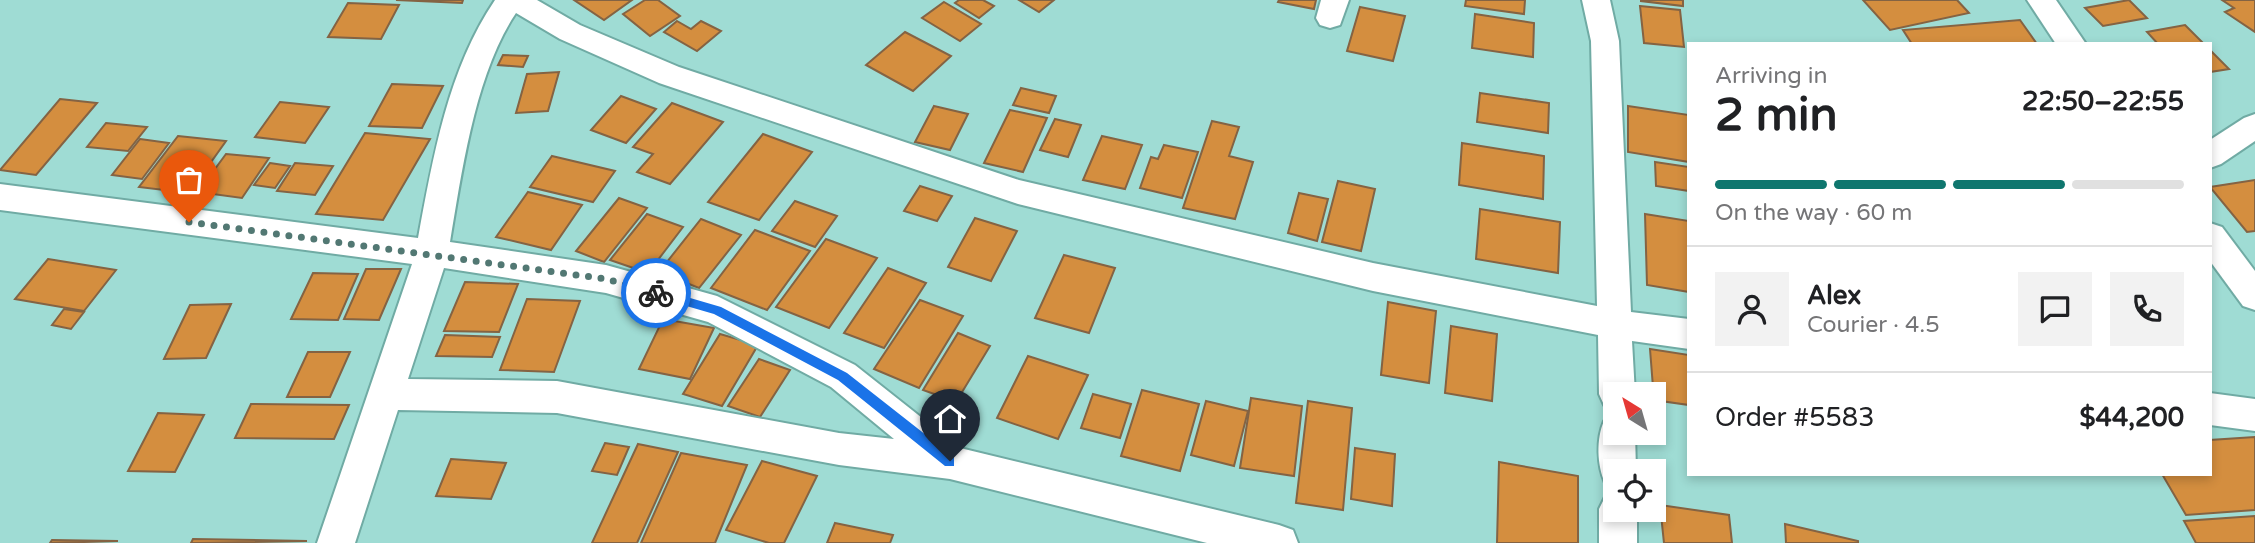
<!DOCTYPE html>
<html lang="en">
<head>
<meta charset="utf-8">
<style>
	body { margin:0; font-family:"Varela Round",sans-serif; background:#f2f2f2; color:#202124; height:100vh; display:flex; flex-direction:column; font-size:26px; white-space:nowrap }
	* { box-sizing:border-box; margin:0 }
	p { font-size:23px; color:#757577 }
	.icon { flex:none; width:38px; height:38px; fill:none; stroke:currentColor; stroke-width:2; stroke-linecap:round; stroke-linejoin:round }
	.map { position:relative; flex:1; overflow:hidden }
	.sheet { position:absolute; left:1687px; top:42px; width:525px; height:434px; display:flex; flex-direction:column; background:#fff; border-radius:0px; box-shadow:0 4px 10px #0003 }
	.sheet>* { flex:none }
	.needle { width:46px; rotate:323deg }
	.tools { position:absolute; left:1603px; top:382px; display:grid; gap:14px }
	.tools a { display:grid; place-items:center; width:63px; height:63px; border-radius:0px; background:#fff; box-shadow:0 4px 10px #0003; font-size:35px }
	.pin { position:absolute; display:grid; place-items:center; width:60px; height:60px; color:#fff; margin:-72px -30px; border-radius:50% 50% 50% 0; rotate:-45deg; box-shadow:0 0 7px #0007 }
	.pin .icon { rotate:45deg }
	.courier { position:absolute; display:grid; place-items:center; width:70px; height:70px; margin:-35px; border:5px solid #1a73e8; border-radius:50%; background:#fff; color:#222; box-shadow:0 2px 9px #0007 }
	.summary em { font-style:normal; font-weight:700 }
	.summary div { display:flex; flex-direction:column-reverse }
	.summary { display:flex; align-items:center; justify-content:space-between; height:119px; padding:0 28px }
	h1 { font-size:46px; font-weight:700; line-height:52px }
	.bar { display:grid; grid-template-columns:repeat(4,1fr); gap:10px 7px; align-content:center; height:84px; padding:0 28px }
	.bar i { height:9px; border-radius:5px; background:#e0e0e0 }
	.bar .selected { background:#0f766e }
	.bar p { grid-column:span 4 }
	.line { display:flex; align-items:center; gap:18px; padding:0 28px; border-top:2px solid #e0e0e0 }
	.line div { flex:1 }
	.round { display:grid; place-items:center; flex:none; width:74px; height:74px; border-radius:0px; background:#f2f2f2 }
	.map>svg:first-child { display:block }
	.building { fill:#d48e3f; stroke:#846343; stroke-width:2 }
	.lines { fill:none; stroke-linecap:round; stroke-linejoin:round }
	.street-casing { stroke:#70aba4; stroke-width:4 }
	.street { fill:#fff; fill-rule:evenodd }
	.route { fill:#1a73e8 }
	.done { stroke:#527873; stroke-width:7; stroke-dasharray:0 12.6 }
</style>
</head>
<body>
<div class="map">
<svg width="2255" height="543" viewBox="0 0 2255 543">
	<rect width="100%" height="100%" fill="#9fdcd4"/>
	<g class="building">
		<path d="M396,0H463L462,3Z"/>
		<path d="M574,0H632L604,20Z"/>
		<path d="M645,0H658L680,16L650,36L623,14Z"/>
		<path d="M959,0H983L994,6L979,18L955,3Z"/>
		<path d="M1019,0H1054L1039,12Z"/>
		<path d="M1279,0H1316L1314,9L1278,2Z"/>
		<path d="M1466,0H1525L1524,14L1465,6Z"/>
		<path d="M1641,0H1683V6L1641,1Z"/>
		<path d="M1863,0H1957L1969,13L1890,30Z"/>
		<path d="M2129,0L2147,18L2103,26L2085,8Z"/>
		<path d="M2222,0H2255V32L2225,12L2234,8Z"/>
		<path d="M944,2L981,24L960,41L922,18Z"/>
		<path d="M348,3L399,5L381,39L328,37Z"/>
		<path d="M1640,6L1680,10L1684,47L1644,43Z"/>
		<path d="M1360,7L1405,16L1393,61L1347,51Z"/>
		<path d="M1475,14L1534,23L1533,57L1472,48Z"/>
		<path d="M2020,20L2037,44H1912L1903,30Z"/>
		<path d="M677,21L691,29L701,21L721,31L697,51L664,32Z"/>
		<path d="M2185,25L2204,44H2158L2147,32Z"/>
		<path d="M905,32L951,56L913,91L866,65Z"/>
		<path d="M2210,50L2229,69L2210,72Z"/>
		<path d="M503,55L528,56L523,67L498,65Z"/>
		<path d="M559,72L548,111L516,113L527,74Z"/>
		<path d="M392,84L443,86L422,128L369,126Z"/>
		<path d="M1021,88L1056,96L1049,113L1013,105Z"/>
		<path d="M1480,93L1549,103L1548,133L1477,122Z"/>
		<path d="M621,96L656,109L626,143L591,130Z"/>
		<path d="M60,99L97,103L36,175L0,170Z"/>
		<path d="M280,102L329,107L305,143L255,137Z"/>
		<path d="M672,103L723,122L670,184L637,172L653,154L633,147Z"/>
		<path d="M934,106L968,114L950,150L915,142Z"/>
		<path d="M1628,106L1689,115V162L1628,152Z"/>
		<path d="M1010,110L1047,118L1023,172L984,163Z"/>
		<path d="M1055,119L1081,125L1068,157L1040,150Z"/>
		<path d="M1212,121L1239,127L1229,156L1253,162L1235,219L1183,208Z"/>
		<path d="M106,123L147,127L128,151L87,147Z"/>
		<path d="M365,133L430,139L383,220L316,214Z"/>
		<path d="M763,134L812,152L759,220L708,202Z"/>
		<path d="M178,136L226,141L189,193L139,187Z"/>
		<path d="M1102,136L1142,145L1125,189L1083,180Z"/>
		<path d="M140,139L169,143L142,179L112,175Z"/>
		<path d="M1462,143L1544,156L1543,199L1459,185Z"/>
		<path d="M1164,145L1198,152L1182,198L1140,188L1151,157L1158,159Z"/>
		<path d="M226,154L269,158L242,198L198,192Z"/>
		<path d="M552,156L615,171L593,202L530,187Z"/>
		<path d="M1655,162L1689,167V191L1656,186Z"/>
		<path d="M270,163L290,166L275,188L254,185Z"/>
		<path d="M295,163L333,166L315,195L277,191Z"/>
		<path d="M2255,180V231L2247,232L2210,187Z"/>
		<path d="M1338,181L1375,189L1361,251L1322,242Z"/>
		<path d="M920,186L952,196L937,221L904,211Z"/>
		<path d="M528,192L582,205L551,250L496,237Z"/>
		<path d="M1299,193L1328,199L1317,241L1288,233Z"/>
		<path d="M619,198L647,208L604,262L576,251Z"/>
		<path d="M795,201L837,216L815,247L772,231Z"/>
		<path d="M1480,209L1560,222L1558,273L1476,259Z"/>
		<path d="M647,214L683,227L648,273L610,260Z"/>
		<path d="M1645,214L1689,221V292L1647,285Z"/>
		<path d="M975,218L1017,231L991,281L948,267Z"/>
		<path d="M701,219L741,235L699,288L659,272Z"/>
		<path d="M755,230L810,251L767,310L711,288Z"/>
		<path d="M826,239L877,258L829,328L776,307Z"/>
		<path d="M1064,255L1115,268L1089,333L1035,318Z"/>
		<path d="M48,259L116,270L84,311L15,299Z"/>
		<path d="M888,268L926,283L884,348L844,333Z"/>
		<path d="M366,269H401L379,320L344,319Z"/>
		<path d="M313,273L358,274L338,320L291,319Z"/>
		<path d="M465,282L518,284L499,332L444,331Z"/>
		<path d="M527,299L580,301L554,372L500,370Z"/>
		<path d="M920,300L963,316L919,388L874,369Z"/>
		<path d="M1388,302L1436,311L1429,383L1381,375Z"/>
		<path d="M231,304L206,358L164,359L190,305Z"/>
		<path d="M64,309L84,312L71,329L52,325Z"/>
		<path d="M663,319L714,328L690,379L639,369Z"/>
		<path d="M1451,326L1497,334L1492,401L1445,393Z"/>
		<path d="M958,333L990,346L956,402L923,390Z"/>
		<path d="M720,334L758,345L722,406L683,394Z"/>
		<path d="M445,335L500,337L492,357L436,356Z"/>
		<path d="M1650,349L1689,355V405L1654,400Z"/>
		<path d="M308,352H350L330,397H287Z"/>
		<path d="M1028,356L1088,375L1058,439L997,418Z"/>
		<path d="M759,359L790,370L760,417L728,406Z"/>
		<path d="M1142,390L1199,404L1180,471L1121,456Z"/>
		<path d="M1093,394L1131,404L1120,438L1081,428Z"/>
		<path d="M1251,398L1302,406L1294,476L1240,468Z"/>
		<path d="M1206,401L1248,411L1234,466L1191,455Z"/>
		<path d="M1308,401L1352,408L1343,510L1296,503Z"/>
		<path d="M251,404L349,405L334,439L235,438Z"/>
		<path d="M158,413L204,415L175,472L128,471Z"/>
		<path d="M2255,437V510L2186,515L2162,474H2210V440Z"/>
		<path d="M605,443L629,447L617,475L592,471Z"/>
		<path d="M638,444L678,452L637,543H592Z"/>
		<path d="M1355,448L1395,454L1392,506L1351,499Z"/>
		<path d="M681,453L747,465L715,543H641Z"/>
		<path d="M451,459L506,463L491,499L436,496Z"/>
		<path d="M762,461L817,476L784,543H769L726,530Z"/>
		<path d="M1499,462L1578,476V543H1497Z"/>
		<path d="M1660,505L1729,515L1732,543H1664Z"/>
		<path d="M2255,516V543H2196L2184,521Z"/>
		<path d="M835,523L893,535L890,543H827Z"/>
		<path d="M1785,524L1858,541V543H1786Z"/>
		<path d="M193,539L307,541L191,543Z"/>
		<path d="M52,540L118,541L50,543Z"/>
	</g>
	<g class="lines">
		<defs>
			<g id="street">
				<path d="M495,0H537L580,25L679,67L1019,180L1373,263L1597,306L1591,41L1582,0H1610L1619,41L1631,312L1689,319V349L1632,341L1635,394H1615V409L1604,405L1599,394L1598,335L1373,291L1018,204L659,83L560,39L516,13C475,74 462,171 450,242L606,265L717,296L855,365L960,448L1279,525L1293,530L1298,543H1207L950,479L839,465L557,413L398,410L355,543H317L412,264L0,210V184L418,238C433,157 448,69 495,0ZM444,268L606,293L708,322L831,387L894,439L839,433L557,381L408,379Z"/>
				<path d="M1321,0H1349L1340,25L1330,28L1320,25L1316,18Z"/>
				<path d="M2027,0H2056L2086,44H2056Z"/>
				<path d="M2255,114V141L2221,164L2210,168V140L2244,118Z"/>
				<path d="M2210,223L2222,227L2255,271V310L2243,306L2210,261Z"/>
				<path d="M2210,393L2255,399V431L2210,425Z"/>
				<path d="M1615,416V432H1635L1636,471H1615V487L1605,483C1597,465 1596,439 1604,421Z"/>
				<path d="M1615,493V509H1637V543H1599V509L1605,497Z"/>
			</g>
		</defs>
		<use href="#street" class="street-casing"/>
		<use href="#street" class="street"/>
	</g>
	<path class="route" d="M656,288L721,307L847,373L954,457V466H945L838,380L714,314L652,296L650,293Z"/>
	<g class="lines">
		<path class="done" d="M189,222L606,279L656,293"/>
	</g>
</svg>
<div class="tools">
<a><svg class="needle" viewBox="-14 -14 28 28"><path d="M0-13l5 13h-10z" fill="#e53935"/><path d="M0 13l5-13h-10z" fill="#757577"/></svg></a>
<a><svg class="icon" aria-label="locate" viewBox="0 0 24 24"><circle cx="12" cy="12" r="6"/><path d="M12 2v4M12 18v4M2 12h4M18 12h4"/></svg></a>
</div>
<div class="pin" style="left:189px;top:222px;background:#ea580c"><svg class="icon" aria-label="bag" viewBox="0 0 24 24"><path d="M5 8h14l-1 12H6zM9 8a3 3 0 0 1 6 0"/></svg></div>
<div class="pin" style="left:950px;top:461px;background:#1f2937"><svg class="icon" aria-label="home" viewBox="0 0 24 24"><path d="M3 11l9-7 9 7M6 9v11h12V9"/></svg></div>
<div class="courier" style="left:656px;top:293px"><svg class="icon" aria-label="bike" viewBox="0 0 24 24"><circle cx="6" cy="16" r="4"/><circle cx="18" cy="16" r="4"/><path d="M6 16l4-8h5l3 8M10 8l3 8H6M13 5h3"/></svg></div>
<section class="sheet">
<div class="summary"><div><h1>2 min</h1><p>Arriving in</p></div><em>22:50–22:55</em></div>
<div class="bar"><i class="selected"></i><i class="selected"></i><i class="selected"></i><i></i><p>On the way · 60 m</p></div>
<div class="line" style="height:126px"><a class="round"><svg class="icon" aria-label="person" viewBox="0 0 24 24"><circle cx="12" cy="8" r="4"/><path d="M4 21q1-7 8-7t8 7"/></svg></a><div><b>Alex</b><p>Courier · 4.5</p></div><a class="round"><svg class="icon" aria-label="chat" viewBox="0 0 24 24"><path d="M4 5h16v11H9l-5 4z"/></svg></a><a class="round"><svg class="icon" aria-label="phone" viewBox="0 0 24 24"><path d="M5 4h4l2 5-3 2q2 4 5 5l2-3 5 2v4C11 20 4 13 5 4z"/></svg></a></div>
<div class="line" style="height:91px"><div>Order #5583</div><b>$44,200</b></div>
</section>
</div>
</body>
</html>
